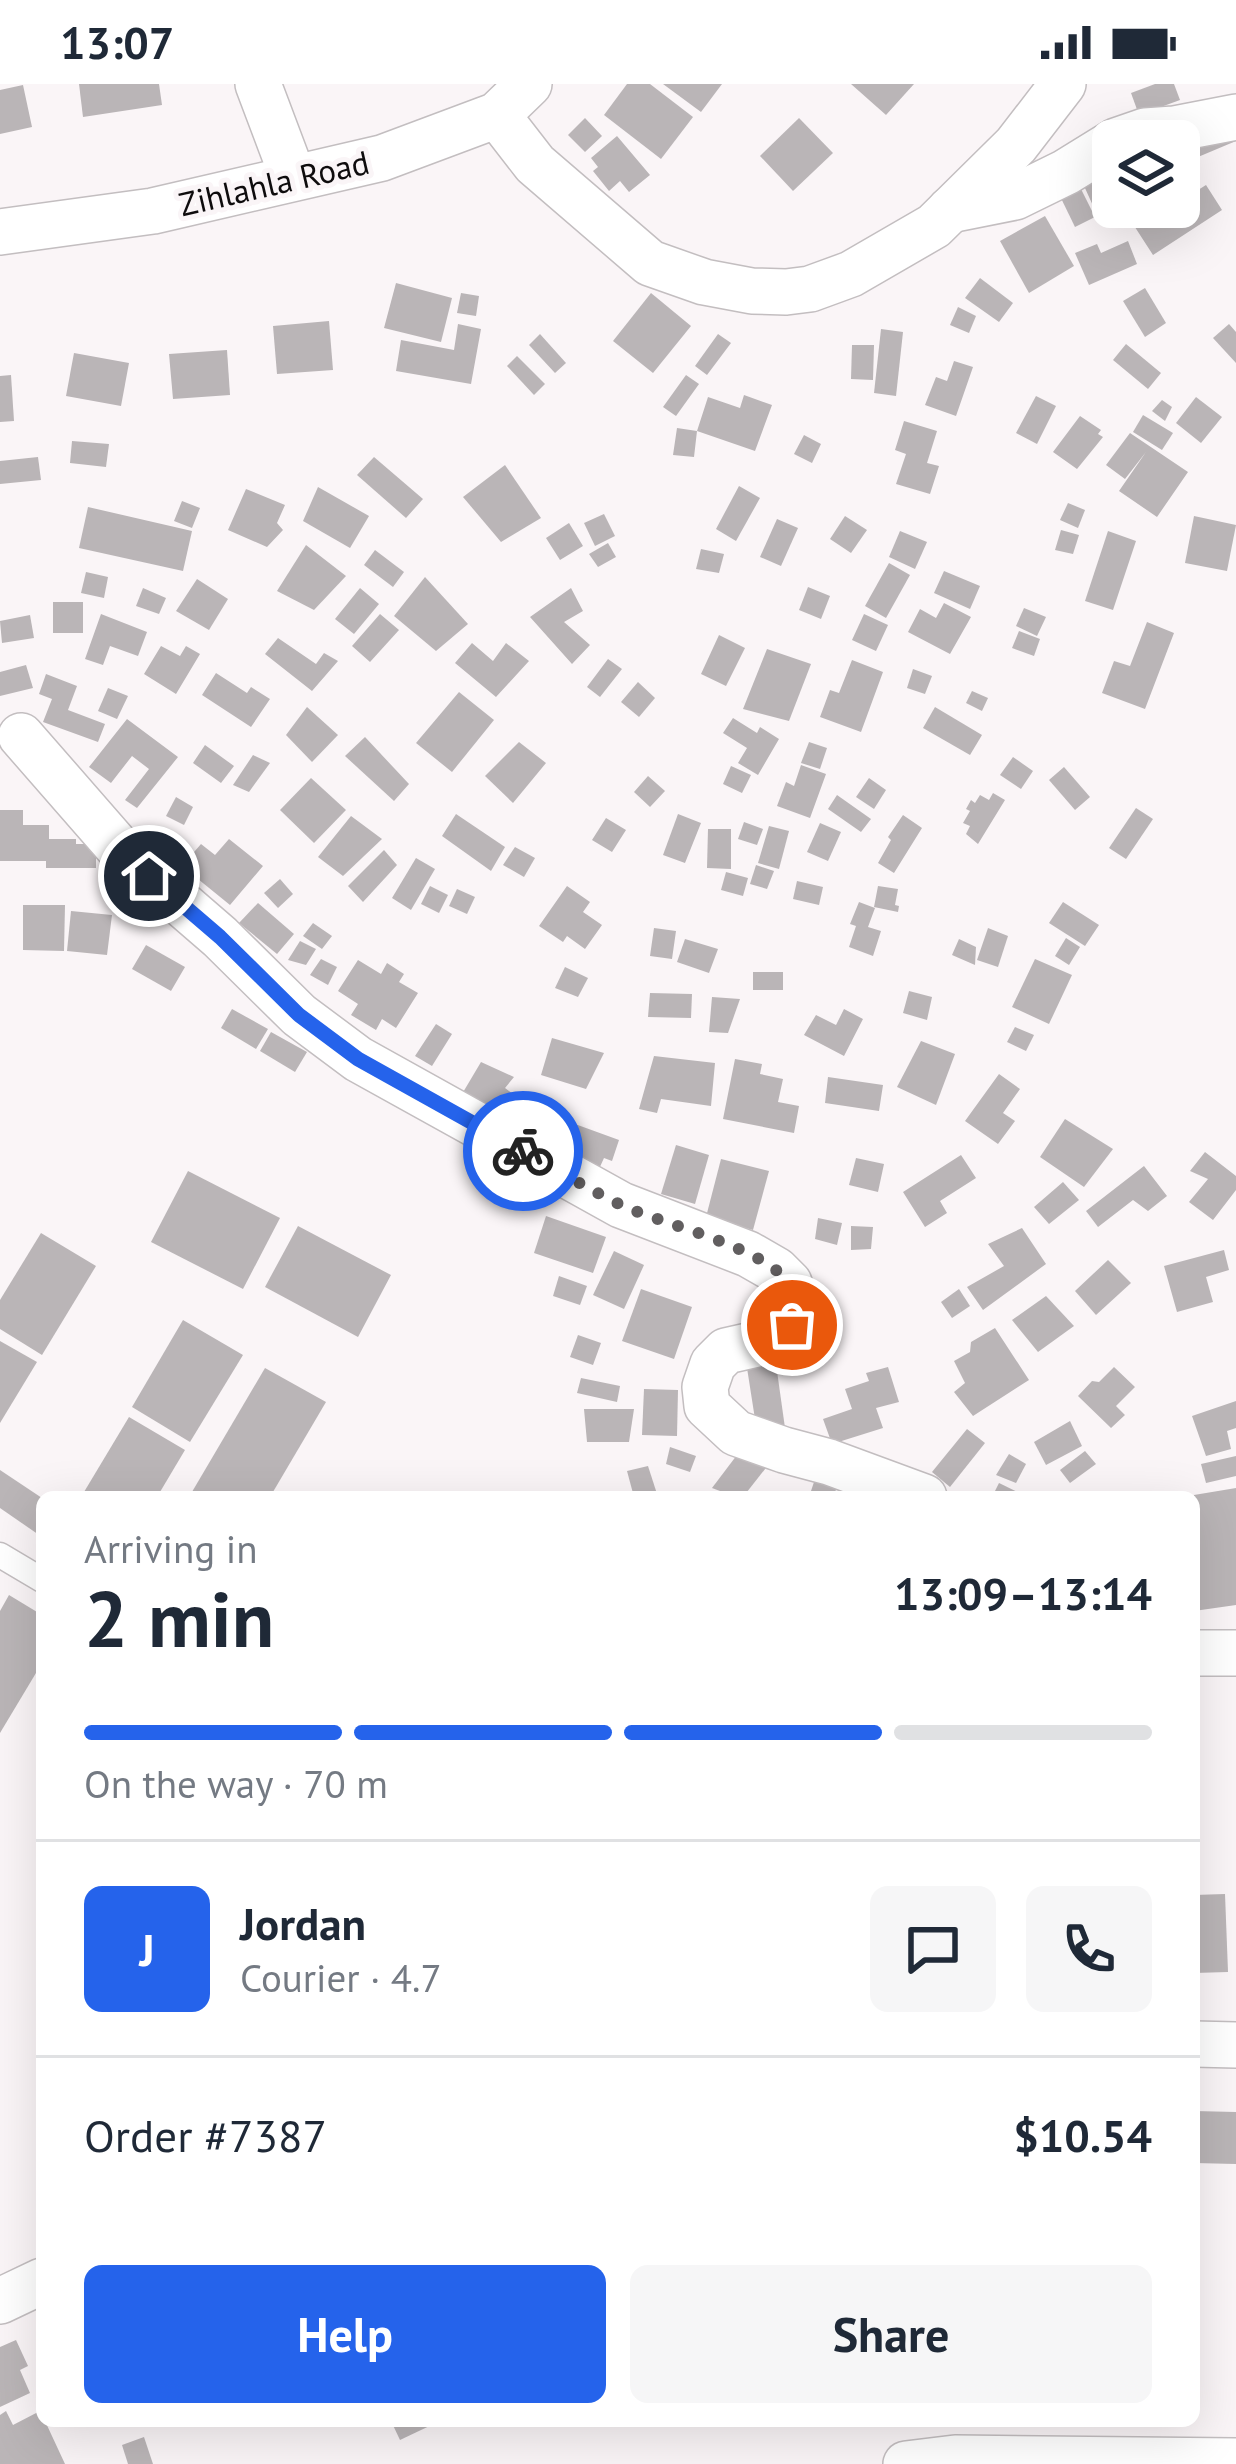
<!DOCTYPE html>
<html lang="en">
<head>
<meta charset="utf-8">
<style>
	body { margin:0; font-family:"PT Sans",sans-serif; background:#f6f6f7; color:#1f2937; height:100vh; display:flex; flex-direction:column; font-size:45px; white-space:nowrap }
	* { box-sizing:border-box; margin:0 }
	p { font-size:39px; color:#747a83 }
	.icon { flex:none; width:66px; height:66px; fill:none; stroke:currentColor; stroke-width:2; stroke-linecap:round; stroke-linejoin:round }
	.map { position:relative; flex:1; overflow:hidden }
	.drawer { position:absolute; left:36px; top:1407px; width:1164px; height:936px; display:flex; flex-direction:column; background:#fff; border-radius:18px; box-shadow:0 12px 48px #0002 }
	.drawer>* { flex:none }
	.controls { position:absolute; left:1092px; top:36px; display:grid; gap:24px }
	.controls a { display:grid; place-items:center; width:108px; height:108px; border-radius:18px; background:#fff; box-shadow:0 12px 48px #0002; font-size:60px }
	.pin { position:absolute; display:grid; place-items:center; width:102px; height:102px; color:#fff; margin:-51px; border:6px solid #fff; border-radius:50%; box-shadow:0 3px 12px #0007 }
	.courier { position:absolute; display:grid; place-items:center; width:120px; height:120px; margin:-60px; border:9px solid #2563eb; border-radius:50%; background:#fff; color:#222; box-shadow:0 3px 15px #0007 }
	.headline em { font-style:normal; font-weight:600 }
	.headline div { display:flex; flex-direction:column-reverse }
	.headline { display:flex; align-items:center; justify-content:space-between; height:204px; padding:0 48px }
	h1 { font-size:78px; font-weight:600; line-height:90px }
	.bar { display:grid; grid-template-columns:repeat(4,1fr); gap:18px 12px; align-content:center; height:144px; padding:0 48px }
	.bar i { height:15px; border-radius:9px; background:#e0e1e3 }
	.bar .current { background:#2563eb }
	.bar p { grid-column:span 4 }
	.line { display:flex; align-items:center; gap:30px; padding:0 48px; border-top:3px solid #e0e1e3 }
	.line div { flex:1 }
	.round { display:grid; place-items:center; flex:none; width:126px; height:126px; border-radius:18px; background:#f6f6f7 }
	.primary-button { display:flex; gap:24px; margin-top:auto; padding:24px 48px }
	.primary-button a { flex:1; height:138px; border-radius:18px; background:#2563eb; color:#fff; font-size:48px; font-weight:600; line-height:138px; text-align:center }
	.primary-button a+a { background:#f6f6f7; color:#1f2937 }
	.status { display:flex; justify-content:space-between; align-items:center; height:84px; padding:0 60px; background:#fff; direction:ltr }
	.status svg { height:33px; fill:currentColor }
	.map>svg:first-child { display:block }
	.building { fill:#bab5b7 }
	.lines { fill:none; stroke-linecap:round; stroke-linejoin:round }
	.lane-casing { stroke:#c3bec0; stroke-width:27 }
	.street-casing { stroke:#c3bec0; stroke-width:48 }
	.lane { stroke:#fff; stroke-width:24 }
	.street { stroke:#fff; stroke-width:45 }
	.done { stroke:#615e5f; stroke-width:12; stroke-dasharray:0 21.6 }
	.route { stroke:#2563eb; stroke-width:15 }
	.labels { text-anchor:middle; stroke-width:10; stroke-linejoin:round; paint-order:stroke }
	.street-label { font-size:33px; fill:#0e0c0d; stroke:#faf5f7 }
</style>
</head>
<body>
<div class="status"><b>13:07</b><svg viewBox="0 0 49 12"><path d="M0 12V9h3v3zM5 12V6h3v6zM10 12V3h3v9zM15 12V0h3v12zM26 1h20v11H26zM47 4h2v5h-2z"/></svg></div>
<div class="map">
<svg width="1236" height="2380" viewBox="0 0 1236 2380">
	<rect width="100%" height="100%" fill="#faf5f7"/>
	<g class="building">
		<path d="M79,0H159L162,21L83,33Z"/>
		<path d="M627,0H650L693,33L661,75L604,31Z"/>
		<path d="M663,0H722L701,28Z"/>
		<path d="M851,0H914L886,31Z"/>
		<path d="M1155,0H1174L1180,16L1139,31L1131,9Z"/>
		<path d="M23,1L32,43L0,50V6Z"/>
		<path d="M585,34L602,52L585,68L568,51Z"/>
		<path d="M799,34L833,69L793,107L760,72Z"/>
		<path d="M1236,46V57L1179,81V57Z"/>
		<path d="M617,52L650,91L629,108L620,97L609,107L593,87L598,83L591,74Z"/>
		<path d="M1101,83L1113,110V123H1125L1099,135L1080,93Z"/>
		<path d="M1078,99L1095,133L1075,143L1058,108Z"/>
		<path d="M1206,101L1222,126L1153,171L1131,137L1152,123H1158L1162,129L1171,123H1179V118Z"/>
		<path d="M1045,132L1074,182L1029,209L1000,157Z"/>
		<path d="M1128,157L1137,180L1089,201L1075,169L1097,160L1101,169Z"/>
		<path d="M980,194L1013,219L999,238L965,214Z"/>
		<path d="M396,199L452,214L441,258L384,244Z"/>
		<path d="M1145,204L1166,239L1145,253L1123,217Z"/>
		<path d="M461,209L479,212L476,232L457,229Z"/>
		<path d="M651,209L691,242L653,289L613,257Z"/>
		<path d="M958,223L976,232L969,249L950,241Z"/>
		<path d="M329,237L333,286L277,290L273,242Z"/>
		<path d="M458,240L481,245L471,300L396,287L401,256L454,266Z"/>
		<path d="M1229,240L1236,248V279L1213,254Z"/>
		<path d="M881,245L903,248L896,312L874,309Z"/>
		<path d="M540,250L566,279L555,289L529,261Z"/>
		<path d="M718,250L731,259L707,291L695,282Z"/>
		<path d="M1126,260L1161,289L1148,305L1113,276Z"/>
		<path d="M852,261H874L873,296L851,295Z"/>
		<path d="M227,266L230,311L173,315L169,270Z"/>
		<path d="M74,269L129,279L121,322L66,312Z"/>
		<path d="M517,272L545,300L534,311L507,282Z"/>
		<path d="M954,277L973,283L956,332L925,321L936,293L947,297Z"/>
		<path d="M11,291L14,337L0,338V292Z"/>
		<path d="M686,291L699,300L676,332L663,323Z"/>
		<path d="M744,311L772,321L755,367L697,347L694,373L673,371L677,344L697,347L708,313L740,324Z"/>
		<path d="M1036,312L1056,322L1037,360L1016,349Z"/>
		<path d="M1196,313L1222,333L1201,359L1176,339Z"/>
		<path d="M1162,316L1172,323L1165,337L1152,327Z"/>
		<path d="M1143,331L1173,349L1162,366L1133,348Z"/>
		<path d="M1080,332L1101,346L1098,350L1103,353L1077,385L1053,368Z"/>
		<path d="M904,337L937,347L927,379L939,382L930,410L896,400L906,370L895,366Z"/>
		<path d="M1130,349L1188,388L1157,433L1119,407L1146,368L1125,395L1106,381Z"/>
		<path d="M804,351L821,360L812,379L794,370Z"/>
		<path d="M72,357L109,360L106,383L70,379Z"/>
		<path d="M38,373L41,396L0,400V377Z"/>
		<path d="M374,373L423,415L406,434L357,391Z"/>
		<path d="M505,381L541,434L501,458L463,413Z"/>
		<path d="M739,402L760,414L736,457L716,445Z"/>
		<path d="M318,403L369,432L350,464L303,437Z"/>
		<path d="M246,405L285,421L277,439L283,446L267,463L228,446Z"/>
		<path d="M182,417L200,424L192,444L174,437Z"/>
		<path d="M1068,419L1085,426L1078,444L1060,436Z"/>
		<path d="M88,423L192,447L183,487L79,464Z"/>
		<path d="M604,430L615,452L595,462L584,439Z"/>
		<path d="M845,432L867,446L851,469L830,455Z"/>
		<path d="M1194,432L1236,441L1227,487L1185,479Z"/>
		<path d="M777,435L798,444L781,482L760,473Z"/>
		<path d="M569,439L583,462L560,476L546,454Z"/>
		<path d="M1061,446L1079,451L1073,470L1055,466Z"/>
		<path d="M900,447L927,458L915,485L889,473Z"/>
		<path d="M1108,447L1136,457L1113,526L1085,517Z"/>
		<path d="M608,459L616,473L598,483L589,470Z"/>
		<path d="M306,461L346,492L314,526L277,507Z"/>
		<path d="M701,465L724,470L719,489L696,485Z"/>
		<path d="M375,466L404,488L393,503L364,481Z"/>
		<path d="M889,479L910,491L886,534L865,522Z"/>
		<path d="M944,487L980,502L970,525L934,509Z"/>
		<path d="M86,488L108,493L104,514L81,509Z"/>
		<path d="M425,493L468,540L436,567L394,532Z"/>
		<path d="M197,495L228,515L209,546L176,527Z"/>
		<path d="M808,503L830,512L821,535L799,526Z"/>
		<path d="M143,504L166,514L159,530L136,522Z"/>
		<path d="M360,504L379,520L354,550L335,535Z"/>
		<path d="M571,504L583,527L564,538L590,561L572,580L530,533Z"/>
		<rect x="53" y="518" width="30" height="31"/>
		<path d="M944,519L971,533L950,570L908,548L920,525L936,534Z"/>
		<path d="M1024,524L1046,533L1037,552L1016,542Z"/>
		<path d="M101,530L147,548L138,572L110,562L103,581L85,575Z"/>
		<path d="M380,530L399,546L370,578L352,562Z"/>
		<path d="M864,530L888,541L876,567L852,556Z"/>
		<path d="M30,531L34,554L2,559L0,537Z"/>
		<path d="M1147,538L1174,549L1145,625L1102,609L1114,577L1130,582Z"/>
		<path d="M1019,547L1040,555L1034,572L1012,564Z"/>
		<path d="M719,551L745,564L726,602L701,590Z"/>
		<path d="M278,554L316,580L324,569L338,577L312,607L265,570Z"/>
		<path d="M472,559L493,577L506,559L529,577L496,613L455,579Z"/>
		<path d="M161,562L180,572L186,562L200,570L176,610L144,590Z"/>
		<path d="M767,565L811,580L789,637L743,625Z"/>
		<path d="M608,575L622,585L600,613L587,603Z"/>
		<path d="M852,576L883,588L861,648L820,633L830,606L839,609Z"/>
		<path d="M26,581L33,604L0,612V588Z"/>
		<path d="M913,585L932,592L925,610L907,604Z"/>
		<path d="M216,589L247,609L251,603L270,615L251,643L202,611Z"/>
		<path d="M46,590L77,602L68,626L105,640L98,658L43,638L52,615L39,610Z"/>
		<path d="M638,598L655,614L639,633L621,618Z"/>
		<path d="M108,604L128,612L117,635L98,627Z"/>
		<path d="M972,607L988,614L982,627L966,619Z"/>
		<path d="M459,608L494,636L452,688L416,659Z"/>
		<path d="M307,623L338,651L312,678L286,651Z"/>
		<path d="M935,623L982,651L970,671L923,644Z"/>
		<path d="M733,634L757,649L760,643L779,655L758,691L738,679L747,664L723,649Z"/>
		<path d="M127,635L178,673L137,724L125,716L149,685L132,672L111,699L89,683Z"/>
		<path d="M365,653L409,700L394,717L345,672Z"/>
		<path d="M519,658L546,679L513,719L485,692Z"/>
		<path d="M809,658L827,664L820,685L801,679Z"/>
		<path d="M205,661L234,682L221,699L193,679Z"/>
		<path d="M253,671L270,679L249,708L233,701Z"/>
		<path d="M1013,673L1033,687L1021,705L1000,691Z"/>
		<path d="M801,681L826,690L810,734L777,722L786,698L794,702Z"/>
		<path d="M731,682L751,691L742,709L723,700Z"/>
		<path d="M1064,683L1090,713L1075,726L1049,696Z"/>
		<path d="M648,692L665,707L650,723L634,708Z"/>
		<path d="M311,694L346,726L314,759L280,726Z"/>
		<path d="M869,694L886,706L874,725L856,713Z"/>
		<path d="M993,709L1005,716L978,760L966,750L970,742L963,739L970,727L966,725L971,716L975,719L980,711L989,716Z"/>
		<path d="M837,711L871,735L861,748L828,725Z"/>
		<path d="M176,713L193,723L184,741L166,732Z"/>
		<path d="M1136,724L1153,735L1126,775L1109,764Z"/>
		<path d="M0,726H23V741H49V755H76V760H96V784H46V777H0Z"/>
		<path d="M456,730L505,763L491,787L442,752Z"/>
		<path d="M678,730L701,739L685,779L663,771Z"/>
		<path d="M903,731L922,744L894,789L878,779L891,756L888,753Z"/>
		<path d="M351,732L382,755L343,792L318,773Z"/>
		<path d="M606,734L626,746L612,768L592,756Z"/>
		<path d="M744,738L763,745L757,761L738,755Z"/>
		<path d="M820,739L841,748L828,777L807,768Z"/>
		<path d="M769,742L789,747L779,785L758,779Z"/>
		<path d="M708,745H731V785L707,784Z"/>
		<path d="M229,755L263,782L230,821L182,782L201,760L215,771Z"/>
		<path d="M515,763L535,774L524,793L503,781Z"/>
		<path d="M384,766L397,781L363,818L348,802Z"/>
		<path d="M416,774L435,785L411,826L392,814Z"/>
		<path d="M756,781L774,787L767,805L750,800Z"/>
		<path d="M726,788L748,794L743,812L721,806Z"/>
		<path d="M280,795L293,810L278,824L264,809Z"/>
		<path d="M797,797L823,803L819,821L793,815Z"/>
		<path d="M430,802L448,811L439,829L421,820Z"/>
		<path d="M567,802L590,818L583,828L602,841L585,865L567,852L563,858L539,842Z"/>
		<path d="M878,802L898,805L895,821L899,822L898,828L874,823Z"/>
		<path d="M457,805L475,813L467,830L449,822Z"/>
		<path d="M859,818L875,824L868,843L881,847L873,872L849,863L856,842L850,840Z"/>
		<path d="M1063,818L1099,841L1085,862L1049,839Z"/>
		<path d="M258,819L294,850L277,870L239,839Z"/>
		<path d="M23,821H65L64,867L23,866Z"/>
		<path d="M71,827L112,831L107,871L67,867Z"/>
		<path d="M313,839L332,852L322,865L303,852Z"/>
		<path d="M654,844L676,847L672,875L650,872Z"/>
		<path d="M988,844L1008,852L998,883L977,876Z"/>
		<path d="M1066,854L1080,863L1069,881L1055,872Z"/>
		<path d="M685,855L718,865L709,889L677,878Z"/>
		<path d="M959,855L976,863L975,881L952,871Z"/>
		<path d="M300,857L316,865L306,881L288,876Z"/>
		<path d="M146,861L185,883L171,907L132,885Z"/>
		<path d="M321,875L337,883L328,901L310,891Z"/>
		<path d="M1035,875L1072,891L1049,940L1012,923Z"/>
		<path d="M358,876L381,890L387,879L404,890L399,898L418,909L396,944L382,935L376,946L351,931L358,920L338,907Z"/>
		<path d="M565,883L588,894L578,913L555,904Z"/>
		<rect x="753" y="888" width="30" height="18"/>
		<path d="M909,907L932,913L927,936L903,929Z"/>
		<path d="M650,909L692,910L691,934L648,933Z"/>
		<path d="M712,913L740,915L728,949L709,948Z"/>
		<path d="M232,925L268,945L256,965L221,944Z"/>
		<path d="M844,925L863,935L844,972L804,951L816,931L836,941Z"/>
		<path d="M436,940L452,950L432,982L415,972Z"/>
		<path d="M1015,943L1034,951L1026,967L1007,958Z"/>
		<path d="M271,948L307,968L295,988L260,967Z"/>
		<path d="M552,954L604,969L586,1005L541,991Z"/>
		<path d="M921,957L955,970L936,1021L897,1003Z"/>
		<path d="M654,972L715,979L711,1022L661,1015L657,1029L639,1025Z"/>
		<path d="M735,975L762,980L760,990L783,995L778,1018L799,1022L794,1049L723,1035Z"/>
		<path d="M481,978L514,993L505,1004L537,1028L525,1048L462,1010Z"/>
		<path d="M999,990L1020,1005L1003,1029L1015,1037L998,1060L965,1037Z"/>
		<path d="M828,993L883,1001L879,1027L825,1019Z"/>
		<path d="M1065,1035L1113,1065L1084,1103L1040,1073Z"/>
		<path d="M564,1036L619,1056L612,1077L604,1074L599,1085L552,1069Z"/>
		<path d="M676,1061L709,1071L695,1120L661,1110Z"/>
		<path d="M1205,1068L1236,1092V1106L1213,1136L1189,1118L1208,1095L1190,1087Z"/>
		<path d="M961,1071L976,1094L940,1117L947,1129L925,1143L903,1108Z"/>
		<path d="M856,1074L884,1080L878,1108L849,1101Z"/>
		<path d="M721,1075L769,1087L753,1146L706,1133Z"/>
		<path d="M1144,1082L1167,1112L1148,1127L1133,1116L1098,1143L1086,1127Z"/>
		<path d="M188,1087L280,1134L243,1205L151,1158Z"/>
		<path d="M1063,1098L1079,1116L1049,1140L1034,1123Z"/>
		<path d="M546,1132L606,1153L593,1189L534,1169Z"/>
		<path d="M818,1134L842,1139L837,1161L815,1155Z"/>
		<path d="M298,1142L391,1191L358,1253L265,1203Z"/>
		<path d="M851,1142L873,1143L871,1165L851,1166Z"/>
		<path d="M1022,1144L1046,1180L983,1226L967,1203L1004,1182L988,1160Z"/>
		<path d="M41,1149L96,1182L42,1271L0,1245V1216Z"/>
		<path d="M1224,1166L1229,1186L1206,1193L1213,1218L1177,1228L1164,1182Z"/>
		<path d="M614,1167L644,1181L624,1225L593,1211Z"/>
		<path d="M1108,1176L1131,1199L1096,1231L1075,1207Z"/>
		<path d="M559,1192L587,1202L580,1221L553,1212Z"/>
		<path d="M641,1205L692,1223L674,1275L622,1257Z"/>
		<path d="M959,1205L970,1222L952,1234L941,1218Z"/>
		<path d="M1046,1212L1074,1242L1038,1268L1012,1236Z"/>
		<path d="M183,1236L243,1271L190,1358L132,1323Z"/>
		<path d="M995,1244L1029,1296L973,1332L954,1308L965,1299L954,1277L970,1268L971,1258Z"/>
		<path d="M578,1251L601,1259L593,1281L570,1273Z"/>
		<path d="M0,1257L37,1278L0,1339Z"/>
		<path d="M776,1280L785,1344L757,1348L747,1284Z"/>
		<path d="M888,1283L899,1318L876,1324L883,1344L832,1360L823,1335L852,1325L845,1305L869,1297L866,1289Z"/>
		<path d="M1114,1283L1135,1303L1116,1322L1125,1331L1111,1344L1078,1312L1092,1297L1099,1298Z"/>
		<path d="M265,1284L326,1318L270,1413H189Z"/>
		<path d="M581,1294L620,1302L617,1318L577,1309Z"/>
		<path d="M644,1305L678,1306L677,1352L642,1351Z"/>
		<path d="M1236,1317V1344L1227,1347L1231,1365L1206,1372L1192,1332Z"/>
		<path d="M584,1325H634L629,1358H587Z"/>
		<path d="M129,1333L185,1366L157,1413H81Z"/>
		<path d="M1070,1337L1082,1362L1046,1381L1034,1358Z"/>
		<path d="M967,1345L985,1359L950,1403L932,1388Z"/>
		<path d="M670,1363L696,1372L690,1388L666,1380Z"/>
		<path d="M740,1367L769,1380L743,1413H736L712,1404Z"/>
		<path d="M1085,1367L1096,1380L1070,1399L1060,1386Z"/>
		<path d="M1009,1370L1026,1380L1016,1399L996,1391Z"/>
		<path d="M1236,1372V1392L1206,1399L1201,1380Z"/>
		<path d="M648,1382L658,1413H634L627,1387Z"/>
		<path d="M0,1386L42,1414V1453L0,1424Z"/>
		<path d="M817,1389L840,1396L833,1413H809Z"/>
		<path d="M999,1399L1028,1413H992Z"/>
		<path d="M1236,1404V1521L1194,1527V1411Z"/>
		<path d="M9,1511L42,1531V1579L0,1649V1527Z"/>
		<path d="M1225,1810L1228,1888L1194,1889V1811Z"/>
		<path d="M1194,2027L1236,2028V2080L1194,2079Z"/>
		<path d="M16,2256L28,2282L20,2286L30,2309L0,2323V2263Z"/>
		<path d="M6,2327L13,2341L40,2327L42,2337H45L65,2380H0V2331Z"/>
		<path d="M391,2337H440L400,2356Z"/>
		<path d="M144,2353L153,2380H128L122,2361Z"/>
	</g>
	<g class="lines">
		<defs>
			<path id="lane" d="M0,1471L42,1496"/>
			<g id="street">
				<path d="M258,0L293,93"/>
				<path d="M497,31L535,80L650,179L704,198L752,207L786,208L810,205L851,190L934,142L1016,61L1063,0"/>
				<path d="M1116,57L1145,47L1174,45L1236,33"/>
				<path d="M950,126L1015,113L1066,88L1113,59"/>
				<path d="M0,148L153,127L382,74L497,31L529,0"/>
				<path d="M21,652L124,770L220,853L299,931L358,975L621,1121L748,1170L776,1186L789,1199L798,1224L796,1232L792,1241L770,1257L726,1267L713,1280L705,1303L707,1322L736,1349L784,1366L829,1378L924,1413"/>
				<path d="M1194,1569H1236"/>
				<path d="M1194,1960L1236,1961"/>
				<path d="M0,2217L42,2197"/>
				<path d="M906,2380L955,2374L1236,2377"/>
			</g>
		</defs>
		<use href="#lane" class="lane-casing"/>
		<use href="#street" class="street-casing"/>
		<use href="#lane" class="lane"/>
		<use href="#street" class="street"/>
	</g>
	<g class="lines">
		<path class="done" d="M523,1067C556,1085 588,1105 621,1121C662,1140 763,1163 788,1198C798,1212 799,1226 792,1241"/>
		<path class="route" d="M149,792L220,853L299,931L358,975L523,1067"/>
	</g>
	<g class="labels">
		<g class="street-label">
			<text transform="translate(274 99) rotate(-13)" y="12">Zihlahla Road</text>
		</g>
	</g>
</svg>
<div class="controls">
<a><svg class="icon" aria-label="layers" viewBox="0 0 24 24"><path d="M12 4l9 5-9 5-9-5zM3 14l9 5 9-5"/></svg></a>
</div>
<div class="pin" style="left:792px;top:1241px;background:#ea580c"><svg class="icon" aria-label="bag" viewBox="0 0 24 24"><path d="M5 8h14l-1 12H6zM9 8a3 3 0 0 1 6 0"/></svg></div>
<div class="pin" style="left:149px;top:792px;background:#1f2937"><svg class="icon" aria-label="home" viewBox="0 0 24 24"><path d="M3 11l9-7 9 7M6 9v11h12V9"/></svg></div>
<div class="courier" style="left:523px;top:1067px"><svg class="icon" aria-label="bike" viewBox="0 0 24 24"><circle cx="6" cy="16" r="4"/><circle cx="18" cy="16" r="4"/><path d="M6 16l4-8h5l3 8M10 8l3 8H6M13 5h3"/></svg></div>
<section class="drawer">
<div class="headline"><div><h1>2 min</h1><p>Arriving in</p></div><em>13:09–13:14</em></div>
<div class="bar"><i class="current"></i><i class="current"></i><i class="current"></i><i></i><p>On the way · 70 m</p></div>
<div class="line" style="height:216px"><b class="round" style="background:#2563eb;color:#fff">J</b><div><b>Jordan</b><p>Courier · 4.7</p></div><a class="round"><svg class="icon" aria-label="chat" viewBox="0 0 24 24"><path d="M4 5h16v11H9l-5 4z"/></svg></a><a class="round"><svg class="icon" aria-label="phone" viewBox="0 0 24 24"><path d="M5 4h4l2 5-3 2q2 4 5 5l2-3 5 2v4C11 20 4 13 5 4z"/></svg></a></div>
<div class="line" style="height:156px"><div>Order #7387</div><b>$10.54</b></div>
<div class="primary-button"><a>Help</a><a>Share</a></div>
</section>
</div>
</body>
</html>
